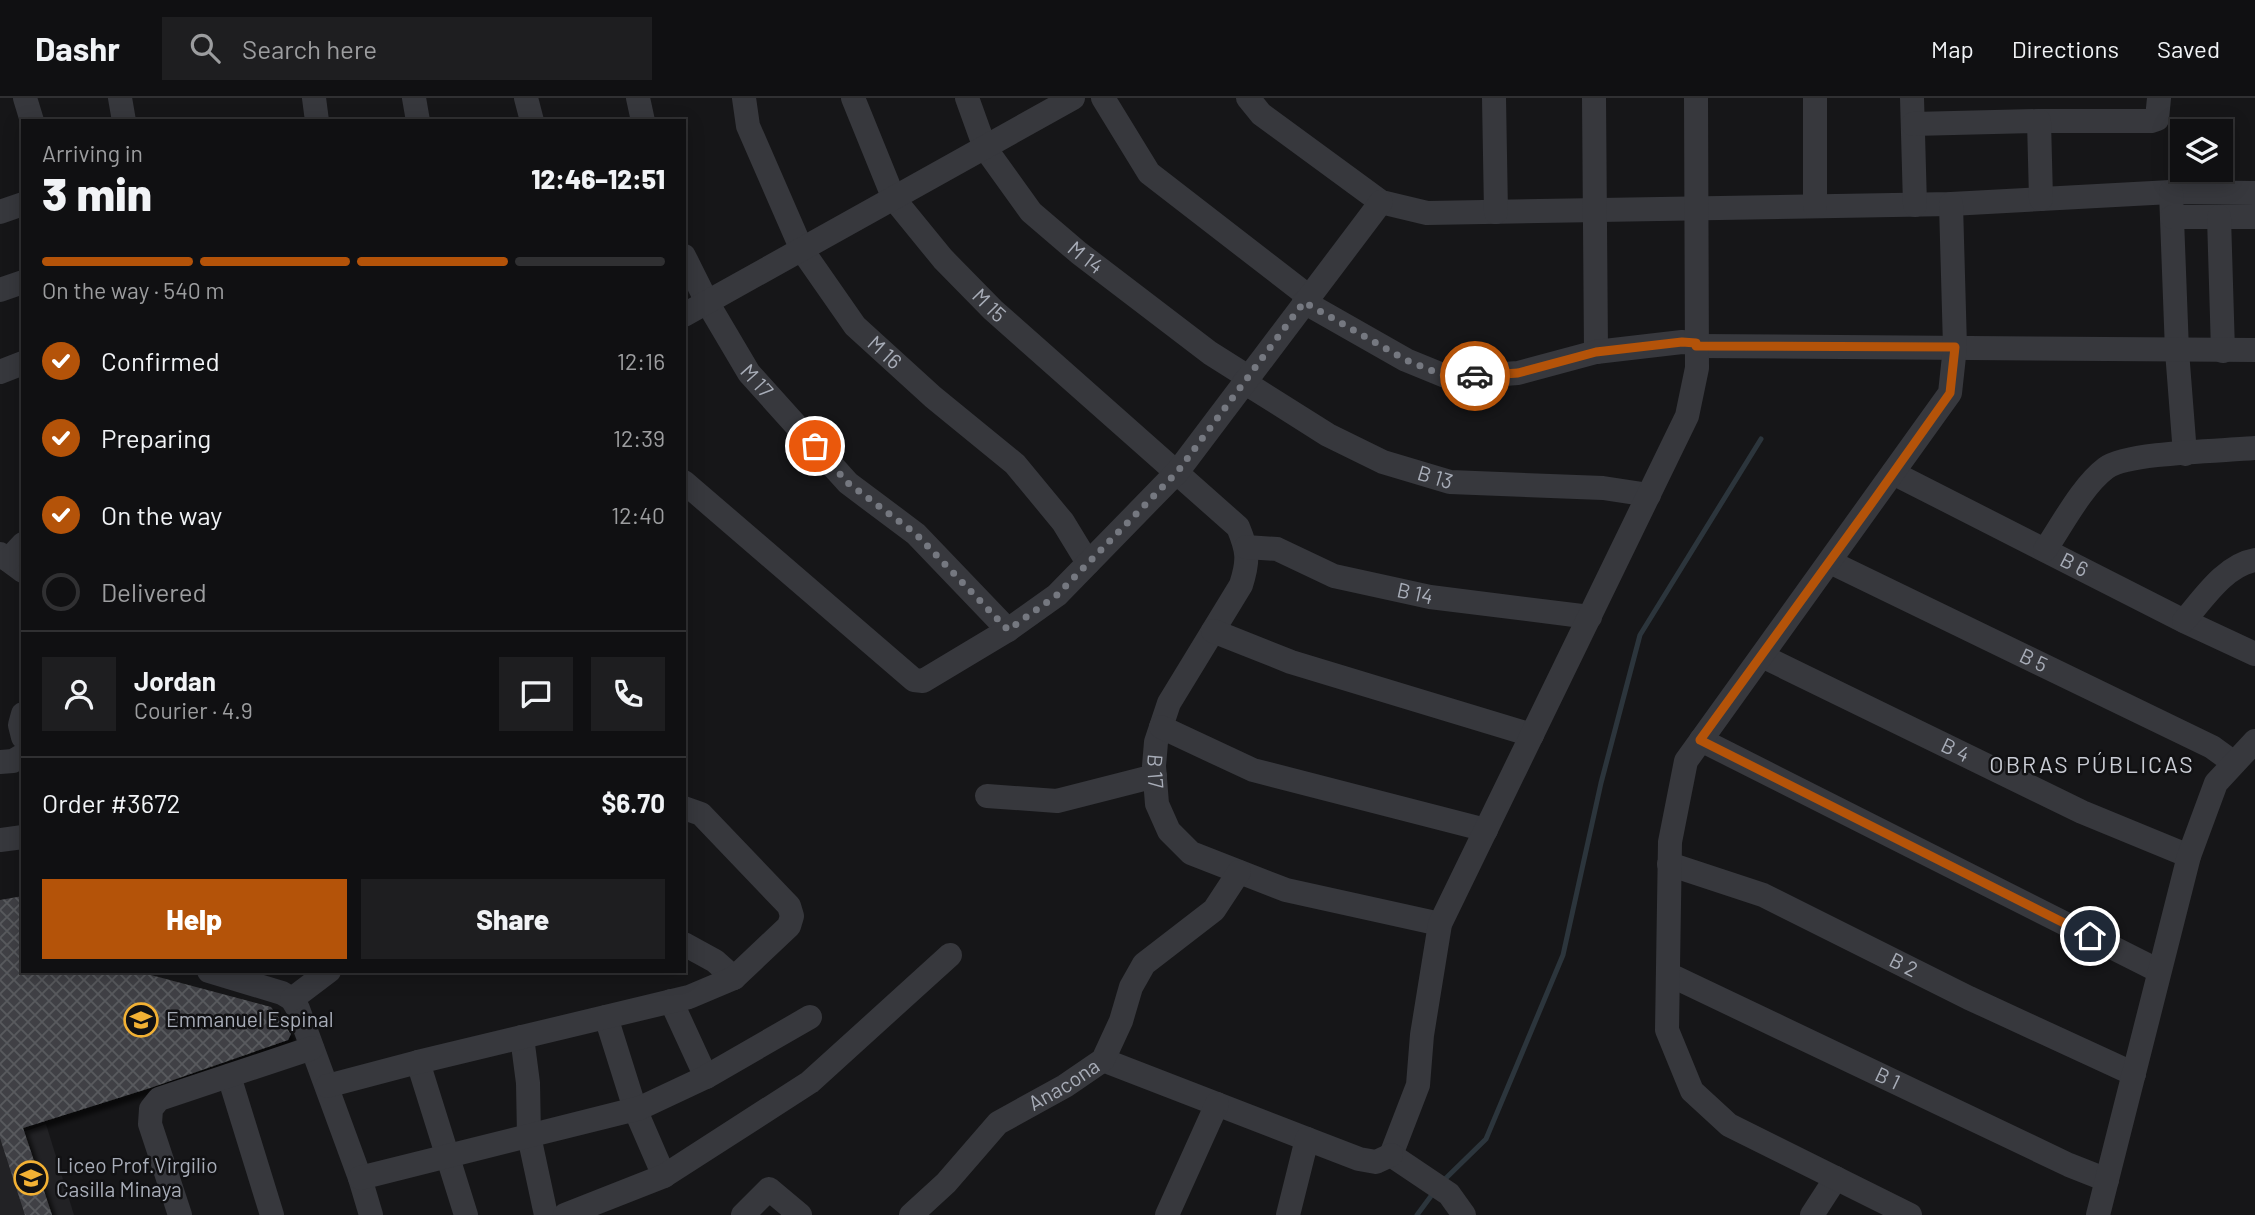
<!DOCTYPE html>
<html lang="en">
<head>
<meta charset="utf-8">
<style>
	body { margin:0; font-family:Barlow,sans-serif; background:#1e1e20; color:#f1f3f6; height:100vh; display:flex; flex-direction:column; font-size:26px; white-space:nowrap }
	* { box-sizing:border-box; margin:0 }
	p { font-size:23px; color:#9c9d9f }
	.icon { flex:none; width:38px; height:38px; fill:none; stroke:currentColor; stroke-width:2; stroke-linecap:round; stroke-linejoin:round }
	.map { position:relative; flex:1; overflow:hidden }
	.drawer { position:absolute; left:21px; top:21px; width:665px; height:854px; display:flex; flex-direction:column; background:#101012; border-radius:0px; box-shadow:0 4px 18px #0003,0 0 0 2px #303032 }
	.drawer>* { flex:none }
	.fabs { position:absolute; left:2170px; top:21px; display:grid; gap:14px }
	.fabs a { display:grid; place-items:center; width:63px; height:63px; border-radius:0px; background:#101012; box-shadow:0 4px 18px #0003,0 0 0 2px #303032; font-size:35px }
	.pin { position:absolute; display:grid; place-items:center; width:60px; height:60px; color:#fff; margin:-30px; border:4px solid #fff; border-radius:50%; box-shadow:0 2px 7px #0007 }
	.courier { position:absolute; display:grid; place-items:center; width:70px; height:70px; margin:-35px; border:5px solid #b45309; border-radius:50%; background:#fff; color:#222; box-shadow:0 2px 9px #0007 }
	.headline em { font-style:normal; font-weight:800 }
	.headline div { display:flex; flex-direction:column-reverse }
	.headline { display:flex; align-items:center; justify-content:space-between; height:119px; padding:0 21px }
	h1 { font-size:46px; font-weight:800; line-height:52px }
	.bar { display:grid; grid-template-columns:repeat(4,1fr); gap:10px 7px; align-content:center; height:84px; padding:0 21px }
	.bar i { height:9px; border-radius:5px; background:#303032 }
	.bar .on { background:#b45309 }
	.bar p { grid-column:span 4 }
	.line { display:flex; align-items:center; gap:18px; padding:0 21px; border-top:2px solid #303032 }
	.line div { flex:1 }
	.round { display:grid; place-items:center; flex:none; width:74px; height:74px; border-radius:0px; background:#1e1e20 }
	ol { padding:0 21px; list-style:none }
	li { display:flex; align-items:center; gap:21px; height:77px }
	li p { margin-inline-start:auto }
	li .icon { padding:7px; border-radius:50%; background:#b45309; color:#fff; stroke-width:4 }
	li:last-child { color:#9c9d9f }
	li i { width:38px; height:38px; border:4px solid #303032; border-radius:50% }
	.cta { display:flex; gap:14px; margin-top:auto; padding:14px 21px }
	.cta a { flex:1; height:80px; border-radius:0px; background:#b45309; color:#fff; font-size:28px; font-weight:800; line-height:80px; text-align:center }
	.cta a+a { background:#1e1e20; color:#f1f3f6 }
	header { display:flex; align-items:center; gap:42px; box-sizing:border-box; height:98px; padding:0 35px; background:#101012; border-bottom:2px solid #303032 }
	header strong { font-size:33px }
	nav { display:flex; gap:38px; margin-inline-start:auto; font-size:24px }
	.search { width:490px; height:63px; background:#1e1e20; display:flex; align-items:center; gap:18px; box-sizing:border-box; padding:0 24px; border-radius:0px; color:#9c9d9f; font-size:26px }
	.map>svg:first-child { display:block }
	.built { fill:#222225 }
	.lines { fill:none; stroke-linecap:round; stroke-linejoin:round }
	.stream { stroke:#2c353c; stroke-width:5 }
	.building { fill:url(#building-cross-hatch); filter:url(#shadow) }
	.minor { stroke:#37383d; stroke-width:24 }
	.done { stroke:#757880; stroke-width:7; stroke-dasharray:0 12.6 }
	.route { stroke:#b45309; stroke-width:9 }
	.labels { text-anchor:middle; stroke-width:5; stroke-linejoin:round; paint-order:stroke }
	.street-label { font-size:21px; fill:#a8adb8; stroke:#111113 }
	.poi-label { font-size:21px; fill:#a8adb8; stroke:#111113; text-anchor:start }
	.neighbourhood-label { font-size:23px; letter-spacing:2px; fill:#c9ccd4; stroke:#111113 }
</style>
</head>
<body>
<header>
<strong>Dashr</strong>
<div class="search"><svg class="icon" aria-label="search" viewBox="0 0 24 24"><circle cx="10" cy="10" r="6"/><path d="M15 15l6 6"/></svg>Search here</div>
<nav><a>Map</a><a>Directions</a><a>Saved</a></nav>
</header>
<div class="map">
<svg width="2255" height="1117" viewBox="0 0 2255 1117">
	<defs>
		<pattern id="building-cross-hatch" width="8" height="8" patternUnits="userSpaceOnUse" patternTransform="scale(1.75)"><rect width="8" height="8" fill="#404145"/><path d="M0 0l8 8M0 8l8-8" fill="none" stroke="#595a5e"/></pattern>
		<filter id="shadow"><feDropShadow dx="5.5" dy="5.5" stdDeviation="2" flood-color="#0009"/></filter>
	</defs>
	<rect width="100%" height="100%" fill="#161618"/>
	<path class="built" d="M46,1026L74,1117H0V1042Z"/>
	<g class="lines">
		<g class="stream">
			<path d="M1443,1083L1486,1041L1563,857L1601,685L1640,537L1761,341"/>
			<path d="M1417,1117L1434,1094"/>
		</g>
	</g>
	<path class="building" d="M23,798V873H136L271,909L291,936L288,942L150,990L23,1030L52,1117H25L0,1040V802Z"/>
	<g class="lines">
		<g class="minor">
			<path d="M25,0L32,23"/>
			<path d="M120,0L124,23"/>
			<path d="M314,0L317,23"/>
			<path d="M414,0L418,23"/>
			<path d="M526,0L532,23"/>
			<path d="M638,0L643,23"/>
			<path id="s1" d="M744,0L748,28L802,152L855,228L933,299L1015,366L1063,424L1088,465"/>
			<path id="s2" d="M853,0L894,101L943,161L993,212L1238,429C1248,453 1249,462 1241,487L1169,605L1156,644L1154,668L1157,706L1169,733L1191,755L1286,792L1440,826"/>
			<path id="s3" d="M967,0L985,50L1031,114L1079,155L1210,255L1248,279"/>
			<path d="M1103,0L1149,75L1308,198"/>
			<path d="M1248,0L1261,16L1381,104L1427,115L1951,106L2171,94L2255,95"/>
			<path d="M1494,0L1496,114"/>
			<path d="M1594,0L1596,254"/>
			<path d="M1815,0V108"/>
			<path d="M1912,0L1915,107"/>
			<path d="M2039,23H2151L2157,21L2159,0"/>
			<path d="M1913,26L2039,23L2041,101"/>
			<path d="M2171,94L2177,253L2185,356"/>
			<path d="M0,114L23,106"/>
			<path d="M2172,119H2255"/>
			<path d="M2219,119L2223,253"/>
			<path id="s4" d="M684,158L707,204L749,275L848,385L916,436L1008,532"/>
			<path d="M0,192L23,184"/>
			<path d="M1304,204L1406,262L1450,280L1518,275L1596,254L1682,244L1696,245"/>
			<path d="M684,217L1073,0"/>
			<path d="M1697,248L2255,252"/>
			<path d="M0,274L23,265"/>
			<path id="s5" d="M1244,284L1328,337L1383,364L1450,384L1603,390L1649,397"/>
			<path id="s6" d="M1893,375L2184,523L2255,556"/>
			<path d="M684,384L914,582L923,583L1008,532L1057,497L1178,373L1381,104"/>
			<path id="s7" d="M1246,449L1277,451L1334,478L1430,499L1590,519"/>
			<path d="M2045,452C2062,427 2082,388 2106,370C2128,354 2224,353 2255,350"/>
			<path d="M0,456L23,473"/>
			<path d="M8,462L23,446"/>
			<path id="s8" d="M1830,464L2212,649L2234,665"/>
			<path d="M2184,523C2203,501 2225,467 2255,462"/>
			<path d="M1213,533L1291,564L1532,637"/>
			<path id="s9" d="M1762,558L2082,714L2189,758"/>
			<path d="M23,616L20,627L23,639"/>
			<path d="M1161,629L1253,672L1486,732"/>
			<path d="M1701,642L2159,873"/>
			<path d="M0,664L13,663L23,657"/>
			<path d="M987,698L1057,703L1155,678"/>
			<path d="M0,742L23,739"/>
			<path id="s10" d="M1669,766L1763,797L1969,900L2134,976"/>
			<path d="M684,846L715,863L734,880"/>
			<path d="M209,873L282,895L292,901L298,911L360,1080L371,1117"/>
			<path id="s11" d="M1668,876L2069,1067L2107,1082"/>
			<path d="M292,901L329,873"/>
			<path d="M671,903L706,979"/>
			<path d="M606,919L635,1011L664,1078"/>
			<path d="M522,939L528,985L529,1038L546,1117"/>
			<path d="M1103,962L1307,1041"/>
			<path d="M418,964L466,1117"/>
			<path d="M229,978L272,1117"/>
			<path d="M327,988L418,964L689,899L734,880L789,828L792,818L789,808L701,716L684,710"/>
			<path d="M1391,1057L1418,987L1422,937L1440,826L1687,318L1697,270L1696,0"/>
			<path d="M1391,1057L1449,1096L1464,1117"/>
			<path d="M360,1080L640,1010L706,979L810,919"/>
			<path d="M180,1117L150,1026L151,1011L159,1001L312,950"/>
			<path d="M565,1117L664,1078L810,984L950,857"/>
			<path d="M743,1117L769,1091L800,1117"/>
			<path id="s12" d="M911,1117L946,1085L998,1025L1065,988L1103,962L1121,923L1131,889L1144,866L1214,812L1239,774"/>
			<path d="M1167,1117L1217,1006"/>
			<path d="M1288,1117L1307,1041L1359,1061L1376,1064L1391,1057"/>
			<path d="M1812,1117L1836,1080"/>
			<path d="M1910,1117L1729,1027L1692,993L1667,932L1670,744L1686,663L1950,295L1955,249L1951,106"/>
			<path d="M2098,1117L2189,758L2216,685L2255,643"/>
		</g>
	</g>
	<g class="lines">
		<path class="done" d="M815,348L848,385L916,436L1008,532L1057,497L1178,373L1304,204L1406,262L1450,280L1475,278"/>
		<path class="route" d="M1475,278L1518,275L1596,254L1682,244L1696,245V248L1955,249L1950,295L1874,402L1700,642L2090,838"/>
	</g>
	<defs>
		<symbol id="school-ring" viewBox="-11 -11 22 22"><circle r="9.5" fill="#111113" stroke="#f2b134" stroke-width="1.5"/><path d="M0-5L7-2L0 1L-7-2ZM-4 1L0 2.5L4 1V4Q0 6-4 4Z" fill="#f2b134"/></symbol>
		<symbol id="university-ring" viewBox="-11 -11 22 22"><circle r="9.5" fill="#111113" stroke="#f2b134" stroke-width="1.5"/><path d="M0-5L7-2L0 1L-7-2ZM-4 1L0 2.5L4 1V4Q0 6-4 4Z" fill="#f2b134"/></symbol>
	</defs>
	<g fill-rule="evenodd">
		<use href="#school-ring" x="122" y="903" width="38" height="38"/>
		<use href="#university-ring" x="12" y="1061" width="38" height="38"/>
	</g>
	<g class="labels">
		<g class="street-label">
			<text dy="7" stroke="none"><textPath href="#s3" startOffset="203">M 14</textPath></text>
			<text dy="7" stroke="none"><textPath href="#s2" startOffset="252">M 15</textPath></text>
			<text dy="7" stroke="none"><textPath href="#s1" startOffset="296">M 16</textPath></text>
			<text dy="7" stroke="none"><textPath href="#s4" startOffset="145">M 17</textPath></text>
			<text dy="7" stroke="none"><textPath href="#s5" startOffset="215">B 13</textPath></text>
			<text dy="7" stroke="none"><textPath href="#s6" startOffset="203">B 6</textPath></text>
			<text dy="7" stroke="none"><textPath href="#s7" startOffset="177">B 14</textPath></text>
			<text dy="7" stroke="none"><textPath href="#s8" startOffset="226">B 5</textPath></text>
			<text dy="7" stroke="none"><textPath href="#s9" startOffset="215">B 4</textPath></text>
			<text dy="7" stroke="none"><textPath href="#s2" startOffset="854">B 17</textPath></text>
			<text dy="7" stroke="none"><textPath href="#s10" startOffset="256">B 2</textPath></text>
			<text dy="7" stroke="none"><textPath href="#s11" startOffset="243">B 1</textPath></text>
			<text dy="7" stroke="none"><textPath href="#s12" startOffset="203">Anacona</textPath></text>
		</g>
		<g class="poi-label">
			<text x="166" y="929">Emmanuel Espinal</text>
			<text x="56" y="1075">Liceo Prof.Virgilio<tspan x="56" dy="24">Casilla Minaya</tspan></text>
		</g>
		<g class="neighbourhood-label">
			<text x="2092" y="675">OBRAS PÚBLICAS</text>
		</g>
	</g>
</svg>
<div class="fabs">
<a><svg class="icon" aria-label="layers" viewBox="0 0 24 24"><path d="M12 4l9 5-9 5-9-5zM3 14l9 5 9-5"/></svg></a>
</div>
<div class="pin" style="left:815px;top:348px;background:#ea580c"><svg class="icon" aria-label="bag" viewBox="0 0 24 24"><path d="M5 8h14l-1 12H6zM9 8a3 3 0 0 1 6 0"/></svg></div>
<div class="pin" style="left:2090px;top:838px;background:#1f2937"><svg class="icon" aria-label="home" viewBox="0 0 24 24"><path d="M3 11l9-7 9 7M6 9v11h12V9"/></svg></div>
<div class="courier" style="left:1475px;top:278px"><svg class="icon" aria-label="car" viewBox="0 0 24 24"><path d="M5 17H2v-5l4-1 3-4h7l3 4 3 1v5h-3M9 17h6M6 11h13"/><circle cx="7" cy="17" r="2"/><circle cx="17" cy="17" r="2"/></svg></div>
<section class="drawer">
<div class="headline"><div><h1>3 min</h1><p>Arriving in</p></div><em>12:46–12:51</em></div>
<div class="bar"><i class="on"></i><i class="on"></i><i class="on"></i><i></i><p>On the way · 540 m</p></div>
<ol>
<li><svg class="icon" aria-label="check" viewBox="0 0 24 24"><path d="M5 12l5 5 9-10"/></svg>Confirmed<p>12:16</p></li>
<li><svg class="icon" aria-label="check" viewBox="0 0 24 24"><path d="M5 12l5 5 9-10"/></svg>Preparing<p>12:39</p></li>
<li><svg class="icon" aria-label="check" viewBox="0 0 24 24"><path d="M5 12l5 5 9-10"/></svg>On the way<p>12:40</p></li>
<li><i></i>Delivered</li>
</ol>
<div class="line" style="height:126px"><a class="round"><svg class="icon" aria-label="person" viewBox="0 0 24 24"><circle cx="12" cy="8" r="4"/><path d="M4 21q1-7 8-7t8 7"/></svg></a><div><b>Jordan</b><p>Courier · 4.9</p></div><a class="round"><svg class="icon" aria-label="chat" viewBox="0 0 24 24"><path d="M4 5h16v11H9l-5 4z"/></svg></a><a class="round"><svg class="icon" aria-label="phone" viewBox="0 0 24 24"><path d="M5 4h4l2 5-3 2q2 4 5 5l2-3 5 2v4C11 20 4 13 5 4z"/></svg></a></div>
<div class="line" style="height:91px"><div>Order #3672</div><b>$6.70</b></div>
<div class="cta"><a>Help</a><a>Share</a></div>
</section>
</div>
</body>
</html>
